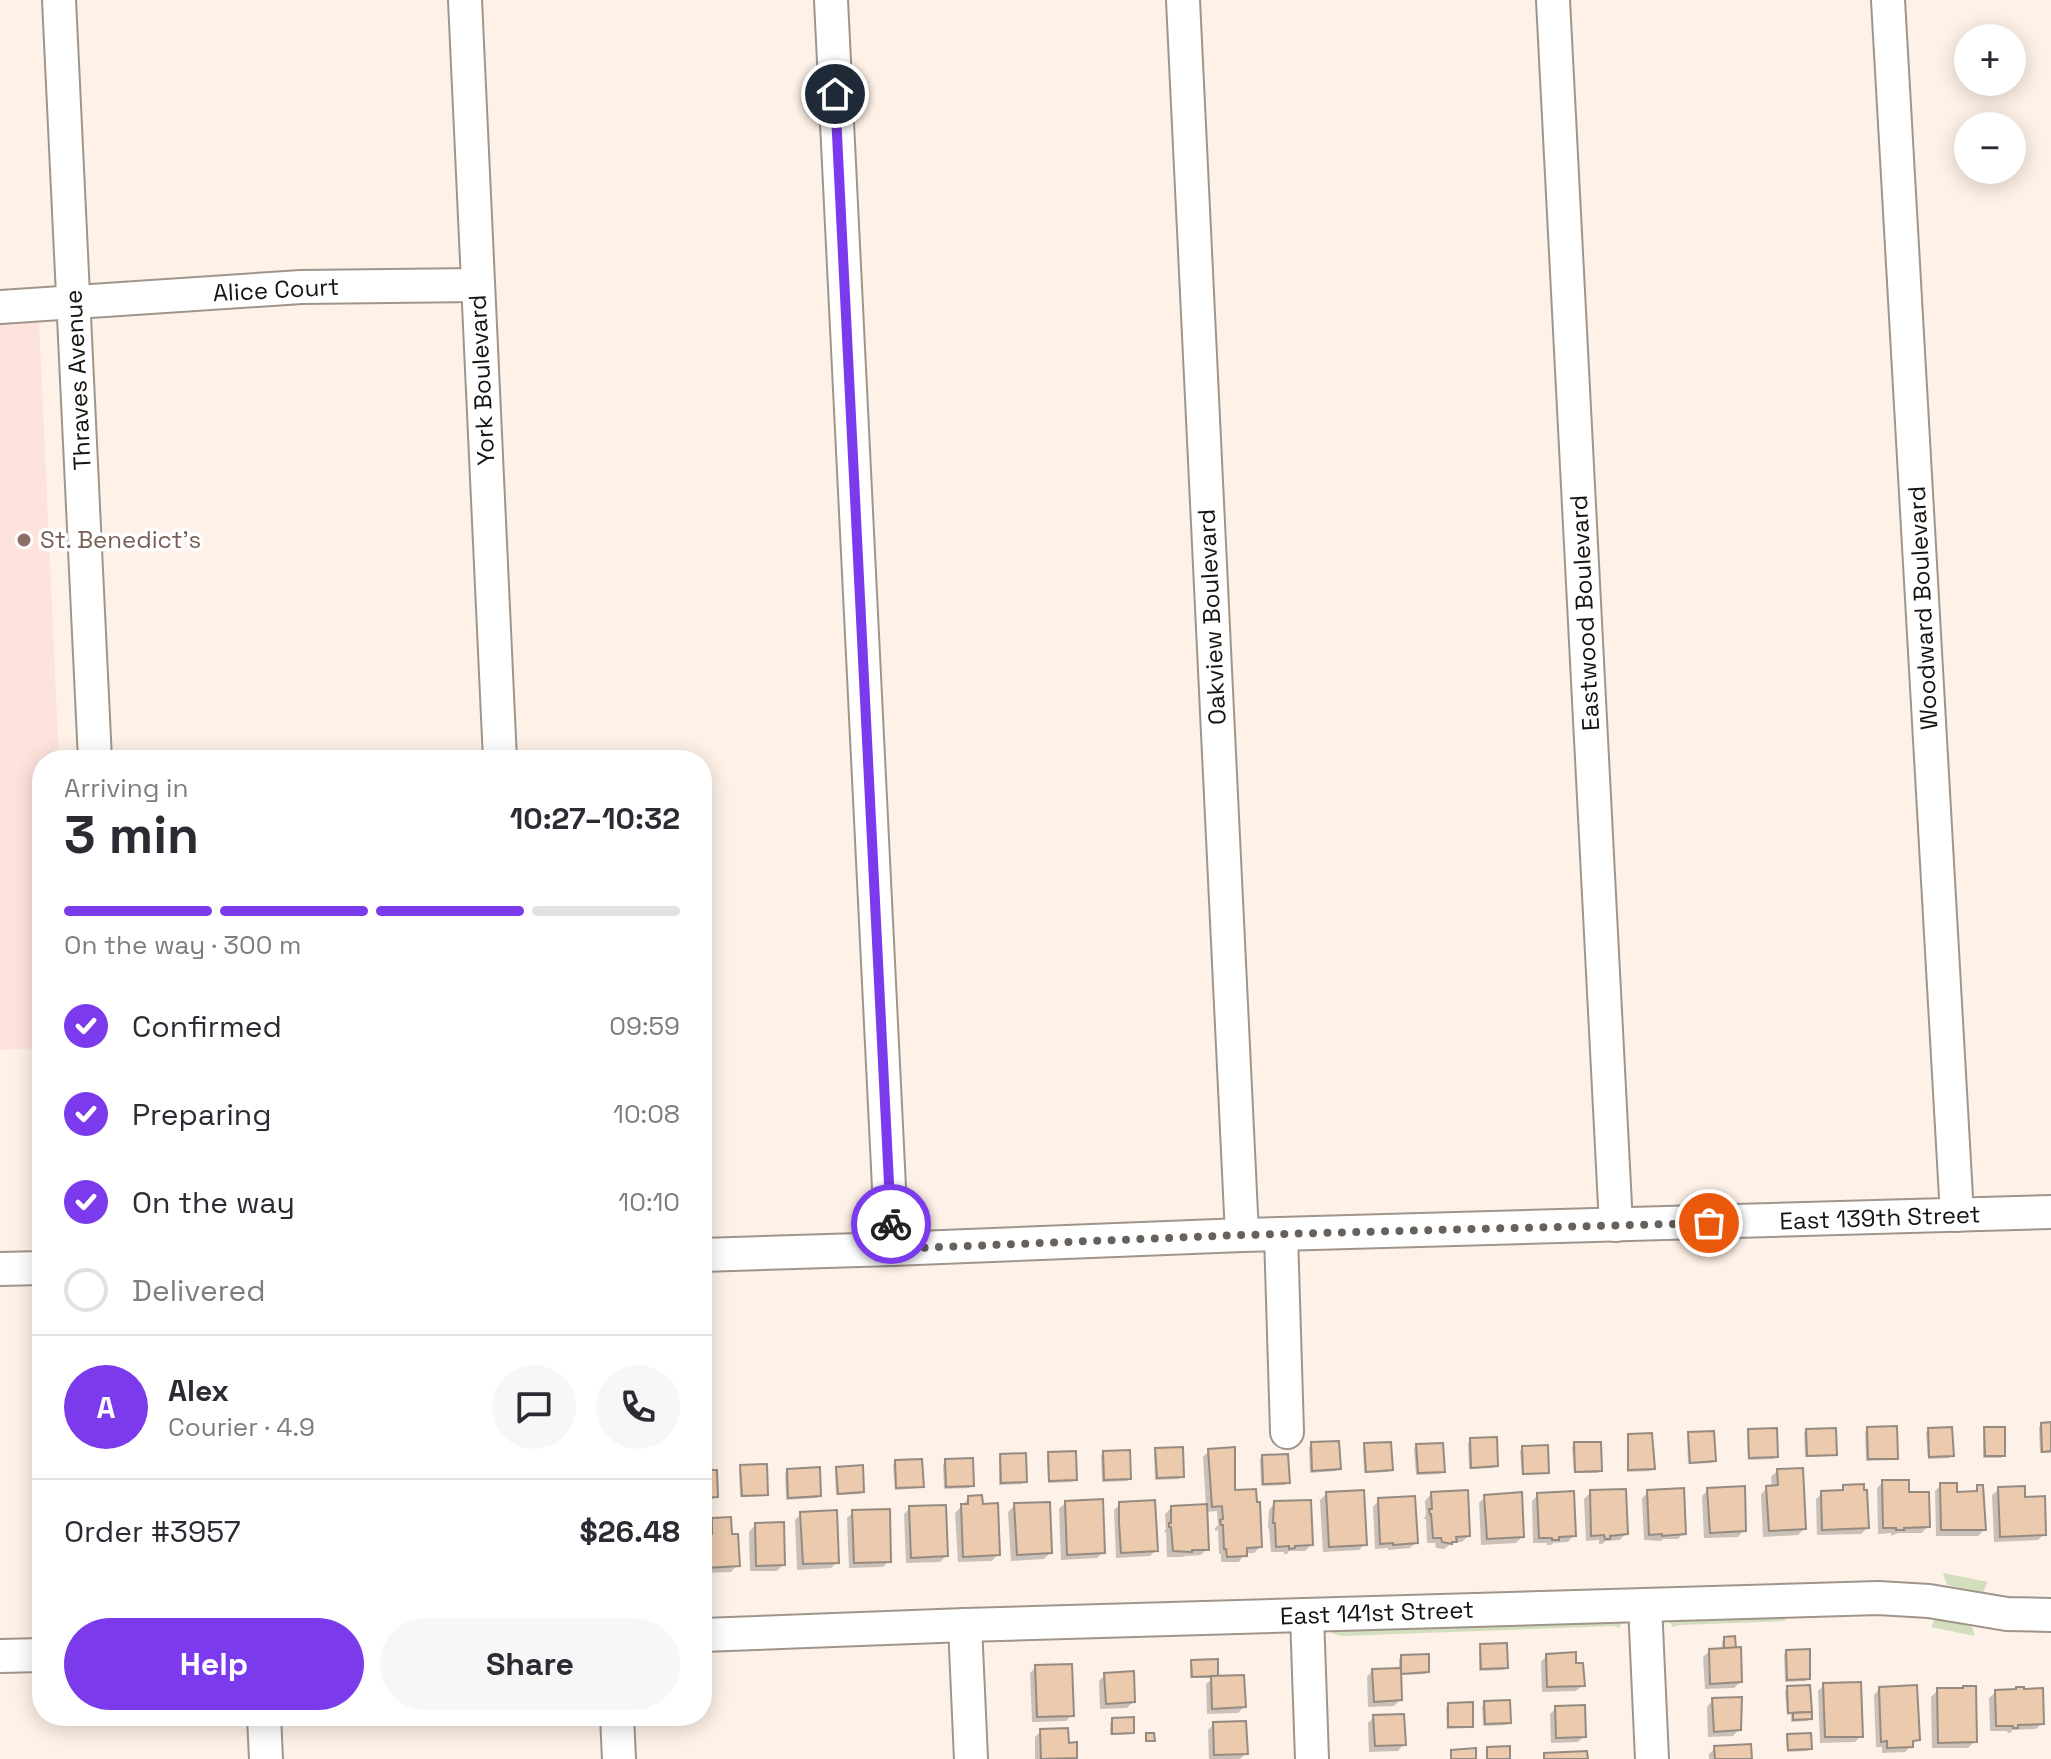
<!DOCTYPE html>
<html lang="en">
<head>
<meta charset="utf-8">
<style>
	body { margin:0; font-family:"Space Grotesk",sans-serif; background:#f7f7f7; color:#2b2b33; height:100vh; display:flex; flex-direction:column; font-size:30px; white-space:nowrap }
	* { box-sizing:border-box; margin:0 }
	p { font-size:26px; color:#7c7c81 }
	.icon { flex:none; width:44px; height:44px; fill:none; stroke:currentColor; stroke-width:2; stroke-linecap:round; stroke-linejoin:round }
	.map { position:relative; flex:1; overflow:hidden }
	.drawer { position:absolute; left:32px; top:750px; width:680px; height:976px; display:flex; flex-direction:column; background:#fff; border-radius:32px; box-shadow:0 4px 20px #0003 }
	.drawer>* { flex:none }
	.fabs { position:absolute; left:1954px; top:24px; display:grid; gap:16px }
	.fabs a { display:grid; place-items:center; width:72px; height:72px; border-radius:50%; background:#fff; box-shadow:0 4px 20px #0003; font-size:40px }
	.pin { position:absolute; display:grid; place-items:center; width:68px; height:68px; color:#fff; margin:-34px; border:4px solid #fff; border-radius:50%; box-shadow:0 2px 8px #0007 }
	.courier { position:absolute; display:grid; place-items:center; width:80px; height:80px; margin:-40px; border:6px solid #7c3aed; border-radius:50%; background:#fff; color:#222; box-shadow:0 2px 10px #0007 }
	.overview em { font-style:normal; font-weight:800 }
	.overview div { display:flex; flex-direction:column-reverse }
	.overview { display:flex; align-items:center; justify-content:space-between; height:136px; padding:0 32px }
	h1 { font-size:52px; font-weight:800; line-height:60px }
	.bar { display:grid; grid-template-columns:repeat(4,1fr); gap:12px 8px; align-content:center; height:96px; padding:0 32px }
	.bar i { height:10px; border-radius:6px; background:#e1e1e2 }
	.bar .selected { background:#7c3aed }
	.bar p { grid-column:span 4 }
	.line { display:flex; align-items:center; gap:20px; padding:0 32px; border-top:2px solid #e1e1e2 }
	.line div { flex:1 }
	.round { display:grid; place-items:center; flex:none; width:84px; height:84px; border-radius:42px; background:#f7f7f7 }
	ol { padding:0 32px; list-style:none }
	li { display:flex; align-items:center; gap:24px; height:88px }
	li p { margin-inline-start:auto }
	li .icon { padding:8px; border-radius:50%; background:#7c3aed; color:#fff; stroke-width:4 }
	li:last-child { color:#7c7c81 }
	li i { width:44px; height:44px; border:4px solid #e1e1e2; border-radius:50% }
	.cta { display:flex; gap:16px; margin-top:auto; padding:16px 32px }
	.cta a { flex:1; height:92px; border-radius:48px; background:#7c3aed; color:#fff; font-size:32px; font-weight:800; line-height:92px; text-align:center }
	.cta a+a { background:#f7f7f7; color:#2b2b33 }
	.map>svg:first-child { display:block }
	.education { fill:#fde3dc }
	.green { fill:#d2debc }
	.shadow { fill:#0003 }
	.building { fill:#ebcaae; stroke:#968b81; stroke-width:2 }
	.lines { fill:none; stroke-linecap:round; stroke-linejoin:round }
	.minor-casing { stroke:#a0958b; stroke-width:36 }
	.minor { stroke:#fff; stroke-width:32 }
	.done { stroke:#68615b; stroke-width:8; stroke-dasharray:0 14.4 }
	.route { stroke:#7c3aed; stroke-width:10 }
	.education-dot { fill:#8d6e63; stroke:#fff; stroke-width:3 }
	.labels { text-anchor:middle; stroke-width:7; stroke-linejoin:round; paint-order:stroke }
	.street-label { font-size:24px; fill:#17130f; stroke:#fff }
	.education-label { font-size:24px; fill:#785e54; stroke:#fff; text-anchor:start }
</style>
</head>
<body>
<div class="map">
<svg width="2051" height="1759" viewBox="0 0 2051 1759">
	<rect width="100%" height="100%" fill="#fef1e7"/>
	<path class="education" d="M28,319L39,321L59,760H42V1048L0,1050V321Z"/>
	<g class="green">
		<path d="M1943,1573L1988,1582L1983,1592L1947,1585Z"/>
		<path d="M1781,1614L1786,1621L1680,1625L1673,1627L1669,1621L1680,1618Z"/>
		<path d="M1935,1619L1972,1627L1975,1636L1931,1627Z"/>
		<path d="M1618,1621L1622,1623L1619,1628L1614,1626L1342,1636L1331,1633L1342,1629Z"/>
	</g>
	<g class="shadow">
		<path d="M2051,1424V1453H2040L2039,1427L2042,1425Z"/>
		<path d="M1868,1429L1896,1458L1893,1460L1866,1461L1865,1432Z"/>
		<path d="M1985,1429L2003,1455L2001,1458H1983V1432Z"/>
		<path d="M1929,1430L1952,1456L1949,1458L1928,1459L1926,1433Z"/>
		<path d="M1749,1431L1776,1456L1774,1459L1748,1460L1747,1433Z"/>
		<path d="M1806,1431L1835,1454L1832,1456L1805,1457L1804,1433Z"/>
		<path d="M1689,1434L1714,1460L1711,1463L1688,1464L1687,1437Z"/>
		<path d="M1629,1436L1653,1468L1650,1471L1627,1472V1438Z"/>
		<path d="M1471,1440L1496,1465L1493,1468L1469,1469L1468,1443Z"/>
		<path d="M1312,1444L1339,1469L1336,1471L1310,1473L1309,1447Z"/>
		<path d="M1575,1444L1600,1470L1598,1473H1574L1572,1447Z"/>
		<path d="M1365,1445L1390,1470L1388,1472L1364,1473L1363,1448Z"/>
		<path d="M1417,1446L1443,1471L1440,1474L1416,1475L1414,1449Z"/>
		<path d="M1523,1448L1547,1472L1544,1474L1522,1475L1520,1451Z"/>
		<path d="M1156,1450L1182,1476L1179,1479L1155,1480L1154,1453Z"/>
		<path d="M1209,1451L1233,1492L1260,1547L1254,1553H1245L1239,1562H1221V1554H1219L1218,1530L1215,1531V1528L1218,1525L1217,1511L1206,1512L1207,1549L1201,1555L1185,1556L1184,1557H1167L1166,1532H1164L1166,1529L1165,1514L1171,1508L1206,1506L1203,1457Z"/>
		<path d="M1104,1453L1129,1478L1127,1481L1102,1482L1101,1455Z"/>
		<path d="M1049,1454L1075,1479L1072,1482L1048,1483L1047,1456Z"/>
		<path d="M1001,1456L1025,1481L1022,1484L999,1485V1459Z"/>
		<path d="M1262,1457L1288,1482L1285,1485L1261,1486L1260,1459Z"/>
		<path d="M946,1461L972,1485L969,1488L944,1489L943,1464Z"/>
		<path d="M896,1462L922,1486L919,1488L895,1490L893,1465Z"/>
		<path d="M741,1467L766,1494L764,1496L740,1497L739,1470Z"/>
		<path d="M837,1469L862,1491L860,1494L836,1495L835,1471Z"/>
		<path d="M787,1471L819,1495L817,1498L786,1500L785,1473Z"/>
		<path d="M1777,1471L1804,1529L1798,1535L1763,1537L1761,1494L1767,1488H1772L1771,1477Z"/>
		<path d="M1883,1482L1908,1494L1928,1526L1922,1533H1898L1891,1536V1533L1878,1534L1877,1488Z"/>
		<path d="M1941,1485L1955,1494L1972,1493L1978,1487L1984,1530L1978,1536H1936L1935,1491Z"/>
		<path d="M1844,1487L1867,1528L1861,1534L1817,1535L1816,1499L1822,1493L1838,1492Z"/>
		<path d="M1999,1489L2023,1499L2044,1534L2038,1540L1994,1542L1992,1495Z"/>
		<path d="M1708,1490L1744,1530L1738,1537L1704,1538L1702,1496Z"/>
		<path d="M1591,1492L1626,1533L1620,1540L1606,1541L1602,1544H1599V1540L1586,1541L1584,1499Z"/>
		<path d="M1648,1492L1684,1533L1678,1539H1663L1661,1541L1644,1540L1642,1498Z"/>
		<path d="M1326,1494L1365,1544L1359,1550L1323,1552L1320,1500Z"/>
		<path d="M1431,1494L1468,1536L1462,1542H1453L1444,1549L1436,1548L1435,1543H1427L1426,1519H1424L1426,1515L1425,1501Z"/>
		<path d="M1538,1495L1574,1535L1568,1542L1553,1543L1551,1545H1547V1543H1533L1532,1501Z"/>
		<path d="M1485,1497L1522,1537L1516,1543L1481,1545L1479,1503Z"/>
		<path d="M969,1498L998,1554L992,1561L958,1562L955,1513Z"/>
		<path d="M1379,1500L1416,1542L1410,1548L1388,1550V1548L1375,1549L1373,1507Z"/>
		<path d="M1065,1503L1103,1552L1097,1558L1061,1560L1059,1509Z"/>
		<path d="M1275,1503L1311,1545L1305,1551H1289L1287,1554H1284V1552H1271L1269,1528H1268L1269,1510Z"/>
		<path d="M1120,1504L1156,1550L1150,1556L1116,1558L1114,1510Z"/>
		<path d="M1015,1505L1050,1553L1044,1559L1011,1561L1008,1512Z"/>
		<path d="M910,1508L946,1556L940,1562L906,1563L904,1514Z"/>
		<path d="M853,1512L889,1561L883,1567L849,1568L847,1518Z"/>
		<path d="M801,1514L837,1562L831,1568L797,1570L795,1520Z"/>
		<path d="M712,1520L737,1565L731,1572L702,1573V1538L707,1536L706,1526Z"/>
		<path d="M755,1525L783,1565L777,1571H750L749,1532Z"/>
		<path d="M1724,1639L1740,1682L1734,1688L1705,1689L1703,1657L1710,1651L1722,1650V1642Z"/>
		<path d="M1481,1646L1506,1667L1504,1670L1479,1671V1649Z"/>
		<path d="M1787,1652L1808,1678L1806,1681L1785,1682L1784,1654Z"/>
		<path d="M1547,1655L1583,1685L1576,1691L1542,1692L1541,1662Z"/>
		<path d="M1402,1657L1427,1671L1425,1674L1399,1675L1400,1700L1394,1706L1368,1707L1367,1677L1373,1670H1399V1659Z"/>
		<path d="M1192,1662L1217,1678L1244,1707L1238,1713L1207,1714L1206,1684L1213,1678H1190V1664Z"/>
		<path d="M1036,1667L1072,1715L1066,1721L1032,1722L1030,1673Z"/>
		<path d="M1105,1675L1133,1702L1127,1708L1100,1709L1099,1681Z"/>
		<path d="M1824,1685L1861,1736L1855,1742L1820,1743L1818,1691Z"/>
		<path d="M1808,1687L1810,1718L1807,1721L1791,1722V1714L1787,1715L1785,1691L1788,1688Z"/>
		<path d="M1880,1688L1918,1739L1905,1752L1882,1753V1747H1876L1874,1695Z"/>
		<path d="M1938,1690L1975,1741L1968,1748H1932L1931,1697Z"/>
		<path d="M1996,1692L2042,1723L2036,1729L2013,1730L2010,1733H2008L2007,1731H1990L1989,1698Z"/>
		<path d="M1713,1700L1739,1729L1733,1736L1708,1737L1707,1707Z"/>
		<path d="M1485,1703L1509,1722L1506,1725L1483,1726L1482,1706Z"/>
		<path d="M1448,1705L1471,1726L1469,1728L1447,1729L1446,1708Z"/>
		<path d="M1556,1708L1584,1736L1578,1742L1551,1743L1550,1714Z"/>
		<path d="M1374,1717L1404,1744L1398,1751L1369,1752L1368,1723Z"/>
		<path d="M1112,1720L1132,1732L1130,1734L1110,1735V1723Z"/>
		<path d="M1214,1724L1246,1753L1240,1759H1209L1208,1730Z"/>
		<path d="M1041,1731L1067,1745L1075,1757L1073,1759H1035V1737Z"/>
		<path d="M1788,1736L1810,1748L1807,1751L1787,1752L1786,1738Z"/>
		<path d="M1715,1748L1750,1759H1709V1754Z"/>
	</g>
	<g class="building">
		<path d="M2051,1422V1451L2042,1452L2041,1423Z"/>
		<path d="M1897,1426L1898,1459H1868L1867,1427Z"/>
		<path d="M1952,1427L1954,1456L1929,1457L1928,1428Z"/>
		<path d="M1984,1427H2005V1456H1985Z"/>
		<path d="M1777,1428L1778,1457L1749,1458L1748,1429Z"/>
		<path d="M1836,1428L1837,1455L1807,1456L1806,1429Z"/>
		<path d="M1714,1431L1716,1461L1690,1463L1688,1432Z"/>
		<path d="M1652,1433L1655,1469L1628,1470V1434Z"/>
		<path d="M1497,1437L1498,1466L1471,1468L1470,1438Z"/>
		<path d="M1339,1441L1341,1469L1312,1471L1311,1442Z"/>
		<path d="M1391,1442L1393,1470L1366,1472L1364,1443Z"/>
		<path d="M1574,1442H1601L1602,1471L1575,1472Z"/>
		<path d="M1443,1443L1445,1472L1418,1473L1416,1444Z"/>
		<path d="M1548,1445L1549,1473L1523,1474L1522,1446Z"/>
		<path d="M1183,1447L1184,1477L1157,1478L1155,1448Z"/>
		<path d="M1235,1447V1490L1256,1489L1257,1502H1260L1262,1547L1247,1548V1556L1227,1557L1226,1549H1224L1223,1525H1221L1220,1520L1223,1519L1222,1506L1212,1507L1208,1449Z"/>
		<path d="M1130,1450L1131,1479L1104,1480L1103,1451Z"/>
		<path d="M1076,1451L1077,1480L1049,1481L1048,1452Z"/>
		<path d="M1026,1453L1027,1482L1001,1483L1000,1454Z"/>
		<path d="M1288,1454L1290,1483L1263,1484L1262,1455Z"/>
		<path d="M973,1458L974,1486L946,1487L945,1459Z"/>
		<path d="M922,1459L924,1487L896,1488L895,1460Z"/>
		<path d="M767,1464L768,1495L742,1496L740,1465Z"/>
		<path d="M863,1465L864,1492L838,1494L836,1467Z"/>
		<path d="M820,1467L821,1496L788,1498L787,1469Z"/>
		<path d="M1803,1468L1806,1529L1769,1531L1766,1486L1778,1485L1777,1469Z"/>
		<path d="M702,1470H717L718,1497L702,1498Z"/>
		<path d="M1882,1480H1909V1492H1929L1930,1527L1904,1528V1530H1896V1528H1883Z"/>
		<path d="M1940,1483H1957V1492L1977,1491V1485H1983L1986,1530H1941Z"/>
		<path d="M1864,1484V1490H1867L1869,1528L1822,1530L1821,1491L1843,1490V1485Z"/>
		<path d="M1745,1486L1746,1531L1710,1533L1707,1488Z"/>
		<path d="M2025,1486V1497L2045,1496L2046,1535L2000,1537L1998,1487Z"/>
		<path d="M1684,1488L1686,1534L1662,1536V1534L1649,1535L1647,1490Z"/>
		<path d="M1626,1489L1628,1534L1610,1536V1539H1605L1604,1535L1591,1536L1590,1490Z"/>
		<path d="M1364,1490L1367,1545L1329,1547L1326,1492Z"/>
		<path d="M1468,1490L1470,1536L1456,1537L1457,1542H1452V1544L1442,1542L1441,1538H1433L1431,1514H1430L1429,1509H1432L1431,1492Z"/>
		<path d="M1574,1491L1576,1536L1559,1537V1540H1552V1538H1539L1537,1493Z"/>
		<path d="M1522,1492L1524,1537L1487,1539L1484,1495Z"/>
		<path d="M982,1495L983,1504L998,1503L1000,1555L963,1557L961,1504H968V1496Z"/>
		<path d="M1415,1496L1418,1543L1393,1545V1543L1380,1544L1378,1498Z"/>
		<path d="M1103,1499L1105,1553L1067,1555L1065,1501Z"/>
		<path d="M1155,1500L1158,1551L1121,1553L1119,1523V1502Z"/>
		<path d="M1311,1500L1313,1545L1295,1546V1548L1289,1549V1546L1276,1547L1275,1523H1273L1274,1501Z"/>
		<path d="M1050,1502L1052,1553L1017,1555L1014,1503Z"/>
		<path d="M1207,1504L1209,1550H1192V1552L1173,1551L1171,1527H1169V1523H1171V1506Z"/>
		<path d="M946,1505L948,1556L911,1558L909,1506Z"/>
		<path d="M890,1509L891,1562L854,1563L852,1510Z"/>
		<path d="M837,1510L839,1563L803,1564L800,1512Z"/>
		<path d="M731,1517L732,1534H738L740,1566L705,1568L703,1534H712V1518Z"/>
		<path d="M784,1522L785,1565L756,1566L755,1523Z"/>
		<path d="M1735,1636L1736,1648H1724V1637Z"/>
		<path d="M1507,1643L1508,1668L1481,1669L1480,1644Z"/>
		<path d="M1741,1647L1742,1682L1710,1684L1709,1649Z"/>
		<path d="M1810,1649V1679L1787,1680L1786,1650Z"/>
		<path d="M1576,1652V1663H1583L1585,1686L1547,1687L1546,1654Z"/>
		<path d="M1429,1654V1672L1401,1674V1655Z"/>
		<path d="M1218,1659V1676L1192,1677L1191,1660Z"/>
		<path d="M1072,1664L1074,1716L1037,1717L1035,1665Z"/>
		<path d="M1401,1668L1402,1700L1374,1702L1372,1669Z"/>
		<path d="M1134,1671L1135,1702L1106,1704L1104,1673Z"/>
		<path d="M1244,1675L1246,1707L1212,1709L1211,1676Z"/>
		<path d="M1861,1682L1863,1737H1825L1823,1683Z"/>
		<path d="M1810,1685L1812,1712L1788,1713L1787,1686Z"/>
		<path d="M1917,1685L1920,1740L1913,1741V1747L1887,1748V1741L1881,1742L1879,1687Z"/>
		<path d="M1963,1686H1976L1977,1742L1938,1743L1937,1688H1963Z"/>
		<path d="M2016,1687H2024V1689L2043,1688L2044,1724L2018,1725V1728H2013V1726H1996L1995,1690L2016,1689Z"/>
		<path d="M1742,1697L1741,1730L1714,1732L1712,1698Z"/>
		<path d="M1510,1700L1511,1723L1485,1724L1484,1701Z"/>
		<path d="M1473,1702V1727H1448V1703Z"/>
		<path d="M1585,1705L1586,1737L1556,1738L1555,1706Z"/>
		<path d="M1812,1712V1719L1793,1720V1713Z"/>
		<path d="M1404,1714L1406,1745L1375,1746L1373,1715Z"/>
		<path d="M1134,1717V1733L1112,1734V1718Z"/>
		<path d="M1246,1721L1248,1754L1214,1755L1213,1722Z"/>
		<path d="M1068,1728L1069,1743L1077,1742V1758L1041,1759L1040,1729Z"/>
		<path d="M1146,1733H1154L1155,1741H1146Z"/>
		<path d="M1811,1733L1812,1749L1788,1750L1787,1734Z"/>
		<path d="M1751,1744L1752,1759H1715L1714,1746Z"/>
		<path d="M1510,1746V1759H1487V1747Z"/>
		<path d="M1476,1748V1759H1451V1750Z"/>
		<path d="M1587,1751L1588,1759H1544V1753Z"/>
	</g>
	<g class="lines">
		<defs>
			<g id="minor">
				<path d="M59,0L95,760"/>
				<path d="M465,0L500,760"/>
				<path d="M831,0L892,1249"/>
				<path d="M1183,0L1242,1235"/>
				<path d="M1553,0L1616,1225"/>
				<path d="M1888,0L1957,1215"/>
				<path d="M0,307L301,287L477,285"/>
				<path d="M1281,1234L1287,1432"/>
				<path d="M702,1255L892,1249L1242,1235L2051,1212"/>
				<path d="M0,1269L42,1268"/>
				<path d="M1645,1605L1652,1759"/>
				<path d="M1307,1615L1312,1759"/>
				<path d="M965,1625L971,1759"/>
				<path d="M702,1635L965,1625L1878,1598L1929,1601L2007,1614L2051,1615"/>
				<path d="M0,1656L42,1655"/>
				<path d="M264,1716L266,1759"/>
				<path d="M617,1716L619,1759"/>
			</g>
		</defs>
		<use href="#minor" class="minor-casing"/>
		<use href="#minor" class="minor"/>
	</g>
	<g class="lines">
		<path class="done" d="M891,1224L892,1249L1242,1235L1709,1223"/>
		<path class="route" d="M835,94L891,1224"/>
	</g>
	<circle class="education-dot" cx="24" cy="540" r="8"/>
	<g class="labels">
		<g class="street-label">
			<text transform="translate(276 290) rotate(-3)" y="8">Alice Court</text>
			<text transform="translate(78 380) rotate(-93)" y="8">Thraves Avenue</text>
			<text transform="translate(482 380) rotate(-93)" y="8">York Boulevard</text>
			<text transform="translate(1923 608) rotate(-93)" y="8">Woodward Boulevard</text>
			<text transform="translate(1585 613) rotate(-93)" y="8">Eastwood Boulevard</text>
			<text transform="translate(1212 617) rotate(-93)" y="8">Oakview Boulevard</text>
			<text transform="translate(1880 1218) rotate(-2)" y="8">East 139th Street</text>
			<text transform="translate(1377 1613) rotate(-2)" y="8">East 141st Street</text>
		</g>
		<g class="education-label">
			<text x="40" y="548">St. Benedict's</text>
		</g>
	</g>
</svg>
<div class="fabs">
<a>+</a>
<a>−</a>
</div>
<div class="pin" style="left:1709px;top:1223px;background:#ea580c"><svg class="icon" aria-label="bag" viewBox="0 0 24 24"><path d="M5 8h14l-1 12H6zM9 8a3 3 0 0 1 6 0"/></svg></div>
<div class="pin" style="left:835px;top:94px;background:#1f2937"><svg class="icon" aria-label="home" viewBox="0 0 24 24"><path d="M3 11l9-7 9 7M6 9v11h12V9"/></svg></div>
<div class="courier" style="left:891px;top:1224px"><svg class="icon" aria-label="bike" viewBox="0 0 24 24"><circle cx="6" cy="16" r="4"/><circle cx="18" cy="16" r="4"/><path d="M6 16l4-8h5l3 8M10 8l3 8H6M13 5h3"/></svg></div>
<section class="drawer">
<div class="overview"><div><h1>3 min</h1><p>Arriving in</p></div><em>10:27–10:32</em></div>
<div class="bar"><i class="selected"></i><i class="selected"></i><i class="selected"></i><i></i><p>On the way · 300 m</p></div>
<ol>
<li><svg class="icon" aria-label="check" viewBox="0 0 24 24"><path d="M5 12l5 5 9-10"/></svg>Confirmed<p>09:59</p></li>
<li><svg class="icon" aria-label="check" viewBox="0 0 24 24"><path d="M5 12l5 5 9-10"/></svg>Preparing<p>10:08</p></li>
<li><svg class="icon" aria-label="check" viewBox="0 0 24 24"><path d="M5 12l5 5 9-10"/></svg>On the way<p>10:10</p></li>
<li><i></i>Delivered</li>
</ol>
<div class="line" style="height:144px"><b class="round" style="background:#7c3aed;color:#fff">A</b><div><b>Alex</b><p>Courier · 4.9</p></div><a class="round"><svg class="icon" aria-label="chat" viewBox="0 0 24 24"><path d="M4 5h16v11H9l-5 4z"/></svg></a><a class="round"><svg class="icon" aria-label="phone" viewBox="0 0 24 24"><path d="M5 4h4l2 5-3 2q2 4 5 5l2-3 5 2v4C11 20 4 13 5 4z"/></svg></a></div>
<div class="line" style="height:104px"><div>Order #3957</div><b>$26.48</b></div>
<div class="cta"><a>Help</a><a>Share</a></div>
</section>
</div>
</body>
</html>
